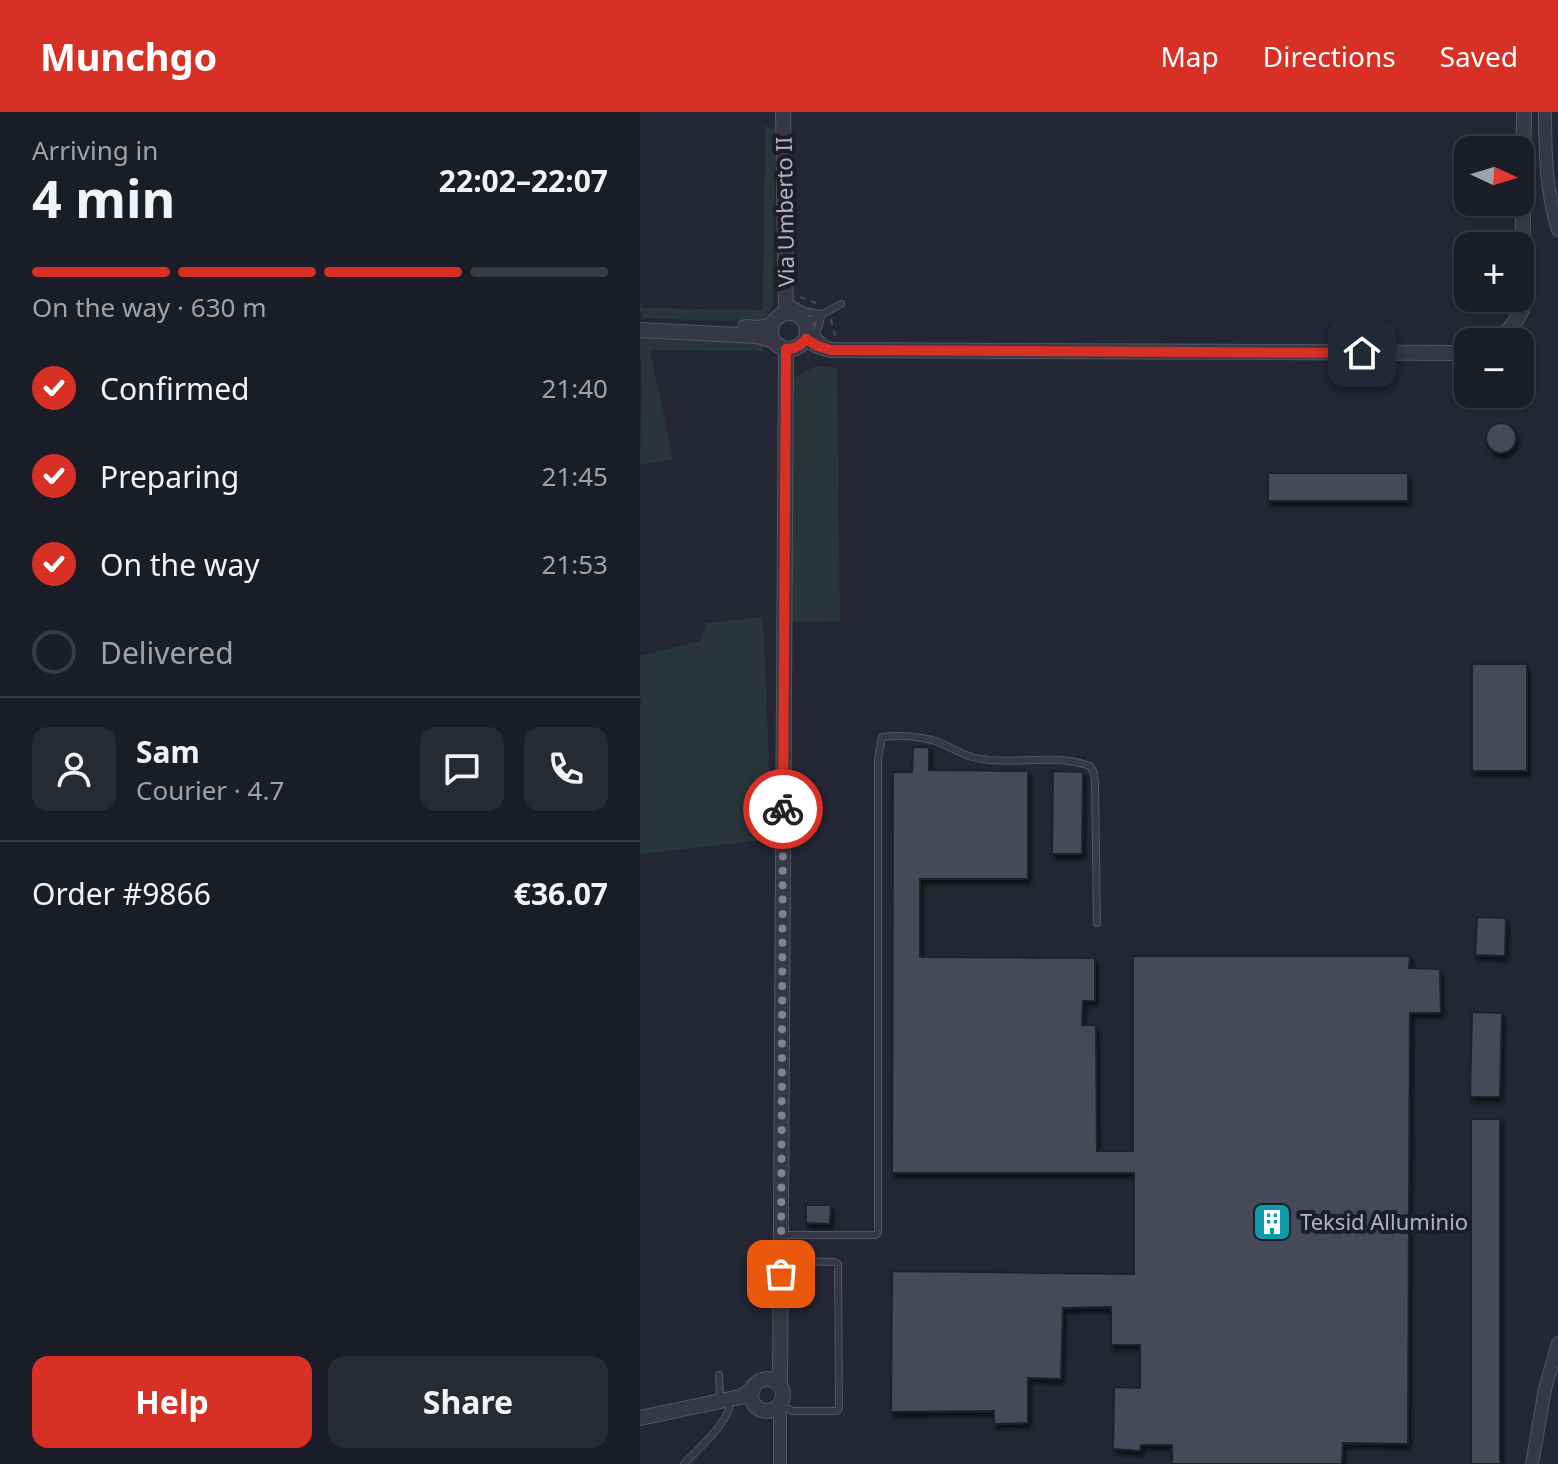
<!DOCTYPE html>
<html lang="en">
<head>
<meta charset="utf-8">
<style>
	body { margin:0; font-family:"Noto Sans",sans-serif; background:#272a33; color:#f1f3f6; height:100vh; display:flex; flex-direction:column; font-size:30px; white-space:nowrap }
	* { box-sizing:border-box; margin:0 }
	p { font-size:26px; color:#9fa2a7 }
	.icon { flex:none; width:44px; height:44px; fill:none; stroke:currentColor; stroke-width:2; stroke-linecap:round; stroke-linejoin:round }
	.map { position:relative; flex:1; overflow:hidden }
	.sheet { display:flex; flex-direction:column; background:#1a1d27; width:640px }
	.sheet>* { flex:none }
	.needle { width:52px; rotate:94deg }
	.controls { position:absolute; left:814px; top:24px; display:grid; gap:16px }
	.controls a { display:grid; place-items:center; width:80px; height:80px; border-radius:16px; background:#1a1d27; box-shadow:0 2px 6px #0004,0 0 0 2px #383b44; font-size:40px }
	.pin { position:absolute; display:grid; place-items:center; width:68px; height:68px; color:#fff; margin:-34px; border-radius:16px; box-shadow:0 4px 12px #0006 }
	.courier { position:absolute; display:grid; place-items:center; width:80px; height:80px; margin:-40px; border:6px solid #d93025; border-radius:50%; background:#fff; color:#222; box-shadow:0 2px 10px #0007 }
	.overview em { font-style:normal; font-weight:700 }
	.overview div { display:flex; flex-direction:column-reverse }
	.overview { display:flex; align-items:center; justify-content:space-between; height:136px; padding:0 32px }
	h1 { font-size:52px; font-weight:700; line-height:60px }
	.bar { display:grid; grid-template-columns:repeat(4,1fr); gap:12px 8px; align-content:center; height:96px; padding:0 32px }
	.bar i { height:10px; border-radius:6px; background:#383b44 }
	.bar .selected { background:#d93025 }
	.bar p { grid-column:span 4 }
	.line { display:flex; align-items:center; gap:20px; padding:0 32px; border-top:2px solid #383b44 }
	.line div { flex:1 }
	.round { display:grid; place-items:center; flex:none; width:84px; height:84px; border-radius:16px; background:#272a33 }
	ol { padding:0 32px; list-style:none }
	li { display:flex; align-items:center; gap:24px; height:88px }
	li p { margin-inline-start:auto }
	li .icon { padding:8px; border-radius:50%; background:#d93025; color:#fff; stroke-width:4 }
	li:last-child { color:#9fa2a7 }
	li i { width:44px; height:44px; border:4px solid #383b44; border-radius:50% }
	.action { display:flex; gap:16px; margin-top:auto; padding:16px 32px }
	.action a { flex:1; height:92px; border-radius:16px; background:#d93025; color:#fff; font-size:32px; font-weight:700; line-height:92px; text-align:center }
	.action a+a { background:#272a33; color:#f1f3f6 }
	header { display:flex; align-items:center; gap:48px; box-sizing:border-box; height:112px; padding:0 40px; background:#d93025; color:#fff }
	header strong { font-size:38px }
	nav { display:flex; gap:44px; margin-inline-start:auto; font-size:28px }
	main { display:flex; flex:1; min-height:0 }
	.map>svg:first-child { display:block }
	.green { fill:#293639 }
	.building { fill:#444959; stroke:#1d202c; stroke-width:2; filter:url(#shadow) }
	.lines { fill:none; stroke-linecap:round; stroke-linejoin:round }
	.service-casing { stroke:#545663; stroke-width:8 }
	.minor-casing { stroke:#545663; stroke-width:14 }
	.tertiary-casing { stroke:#545663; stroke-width:16 }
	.path { stroke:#465157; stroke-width:2; stroke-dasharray:6 6; stroke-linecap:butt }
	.service { stroke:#363945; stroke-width:6 }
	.minor { stroke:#363945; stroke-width:12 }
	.tertiary { stroke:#363945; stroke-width:14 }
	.done { stroke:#7f8290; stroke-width:8; stroke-dasharray:0 14.4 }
	.route { stroke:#d93025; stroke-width:10 }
	.labels { text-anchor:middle; stroke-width:8; stroke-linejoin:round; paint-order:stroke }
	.street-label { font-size:22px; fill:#b1b3c2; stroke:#1b1e2a }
	.poi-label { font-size:22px; fill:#b1b3c2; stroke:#1b1e2a; text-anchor:start }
</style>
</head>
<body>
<header>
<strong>Munchgo</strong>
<nav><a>Map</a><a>Directions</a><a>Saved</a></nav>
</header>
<main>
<section class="sheet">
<div class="overview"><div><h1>4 min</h1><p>Arriving in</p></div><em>22:02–22:07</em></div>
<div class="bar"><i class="selected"></i><i class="selected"></i><i class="selected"></i><i></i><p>On the way · 630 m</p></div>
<ol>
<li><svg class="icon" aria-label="check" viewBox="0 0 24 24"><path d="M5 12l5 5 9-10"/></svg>Confirmed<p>21:40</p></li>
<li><svg class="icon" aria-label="check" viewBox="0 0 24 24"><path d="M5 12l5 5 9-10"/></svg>Preparing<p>21:45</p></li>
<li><svg class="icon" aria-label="check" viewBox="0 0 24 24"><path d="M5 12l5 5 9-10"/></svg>On the way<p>21:53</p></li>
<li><i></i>Delivered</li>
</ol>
<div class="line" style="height:144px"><a class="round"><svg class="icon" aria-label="person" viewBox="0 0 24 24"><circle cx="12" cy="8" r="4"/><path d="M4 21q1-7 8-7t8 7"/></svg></a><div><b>Sam</b><p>Courier · 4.7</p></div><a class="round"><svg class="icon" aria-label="chat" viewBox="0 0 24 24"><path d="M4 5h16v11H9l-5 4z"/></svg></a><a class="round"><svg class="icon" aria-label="phone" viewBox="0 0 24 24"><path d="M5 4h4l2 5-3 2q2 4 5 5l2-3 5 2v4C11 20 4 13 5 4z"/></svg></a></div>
<div class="line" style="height:104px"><div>Order #9866</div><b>€36.07</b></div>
<div class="action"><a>Help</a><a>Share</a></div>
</section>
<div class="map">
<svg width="918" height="1352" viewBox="0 0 918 1352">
	<defs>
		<filter id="shadow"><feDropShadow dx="2.5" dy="4.5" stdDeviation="2" flood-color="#0009"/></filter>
	</defs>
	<rect width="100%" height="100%" fill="#232734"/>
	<g class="green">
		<path d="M125,14L135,17L133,195L122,208L113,210L3,206L2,200H0V189L2,196L123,198Z"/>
		<path d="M0,222L111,227L123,232V239L10,238L33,347L0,353L2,250L0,248Z"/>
		<path d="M176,254L197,256L200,509L151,510V268Z"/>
		<path d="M123,505L132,727L0,742V593L2,592L0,585V544L60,529L66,511Z"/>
	</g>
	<g class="building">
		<circle cx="861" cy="326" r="15"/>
		<rect x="628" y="361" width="140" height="28"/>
		<rect x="832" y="552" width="55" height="107"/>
		<path d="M273,635H289V658L388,659V767H280V845L455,846V889H443L442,913H456L457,1039H493V844H770L769,856L800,857L801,901H770L768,1332L703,1331L702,1352H532V1333H501L500,1339L473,1337L474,1275L500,1276V1233H471V1195L423,1196L421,1267L388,1266V1311L354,1312V1299L251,1300L252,1159L494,1162V1061H252L253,660H272Z"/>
		<path d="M413,659L443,660L442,742H412Z"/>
		<path d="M837,805L866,806L865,844L835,843Z"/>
		<path d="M832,900L862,901L860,985H830Z"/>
		<rect x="831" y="1007" width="29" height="345"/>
		<path d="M166,1093H191L190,1112L166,1111Z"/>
	</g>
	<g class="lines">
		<defs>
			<g id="service">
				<path d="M147,189L164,199L182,202L176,223L186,232"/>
				<path d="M166,211L201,192"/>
				<path d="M142,1123H236L238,1120V647L242,625C258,623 276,624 292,628C306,632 318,641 332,645C371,655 412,640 450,654L454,661L455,671L457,811"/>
				<path d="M114,1183L138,1172"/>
				<path d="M79,1263L80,1287"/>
				<path d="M140,1292L152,1299H197L199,1296L198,1152L195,1150L141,1149"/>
				<path d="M44,1352C57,1338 92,1308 90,1289"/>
			</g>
			<g id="minor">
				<path d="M905,0C905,39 906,80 918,118"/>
				<path d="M140,1352V1292"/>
				<path d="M892,1352L905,1277L918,1231"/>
			</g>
			<g id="tertiary">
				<path d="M143,0L146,201"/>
				<circle cx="149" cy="219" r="18"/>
				<path d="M105,215L118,216L132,213"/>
				<path d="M0,218L118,224L134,229"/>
				<path d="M166,227L177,234L191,238L816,241L828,238"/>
				<path d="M851,230C866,223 874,213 882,198L884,0"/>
				<circle cx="127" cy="1283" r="16"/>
				<path d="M140,1274L146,237"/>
				<path d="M0,1306L100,1285L113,1277"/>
			</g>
		</defs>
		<use href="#service" class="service-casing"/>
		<use href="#minor" class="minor-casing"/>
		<use href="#tertiary" class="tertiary-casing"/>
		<g class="path">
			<path d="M160,185L176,191"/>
			<path d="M191,207L195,224"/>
		</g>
		<use href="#service" class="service"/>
		<use href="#minor" class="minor"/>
		<use href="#tertiary" class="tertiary"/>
	</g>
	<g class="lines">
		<path class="done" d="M141,1162L143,697"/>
		<path class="route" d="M143,697L146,237C155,237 160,234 166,227L177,234L191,238L722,241"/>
	</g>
	<defs>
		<symbol id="building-square" viewBox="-11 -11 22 22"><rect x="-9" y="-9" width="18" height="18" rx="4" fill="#0f9aa8" stroke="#1b1e2a"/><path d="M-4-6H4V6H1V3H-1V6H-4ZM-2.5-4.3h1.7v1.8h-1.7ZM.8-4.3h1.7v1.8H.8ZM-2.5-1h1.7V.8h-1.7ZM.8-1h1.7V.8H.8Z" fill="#fff"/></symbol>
	</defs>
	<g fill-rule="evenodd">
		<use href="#building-square" x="610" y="1088" width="44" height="44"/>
	</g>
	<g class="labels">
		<g class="street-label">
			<text transform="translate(145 100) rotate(-91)" y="8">Via Umberto II</text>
		</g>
		<g class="poi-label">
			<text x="660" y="1118">Teksid Alluminio</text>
		</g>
	</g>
</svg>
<div class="controls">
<a><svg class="needle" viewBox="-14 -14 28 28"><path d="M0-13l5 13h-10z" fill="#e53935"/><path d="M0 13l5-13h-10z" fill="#9fa2a7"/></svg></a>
<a>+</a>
<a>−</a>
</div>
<div class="pin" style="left:141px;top:1162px;background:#ea580c"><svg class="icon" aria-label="bag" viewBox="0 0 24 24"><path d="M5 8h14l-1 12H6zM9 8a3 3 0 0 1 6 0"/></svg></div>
<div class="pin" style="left:722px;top:241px;background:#1f2937"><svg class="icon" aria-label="home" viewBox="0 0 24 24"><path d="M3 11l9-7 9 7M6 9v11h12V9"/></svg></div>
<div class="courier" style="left:143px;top:697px"><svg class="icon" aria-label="bike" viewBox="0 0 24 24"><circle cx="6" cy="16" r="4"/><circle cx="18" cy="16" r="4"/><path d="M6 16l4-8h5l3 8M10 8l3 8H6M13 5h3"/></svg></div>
</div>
</main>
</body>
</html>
